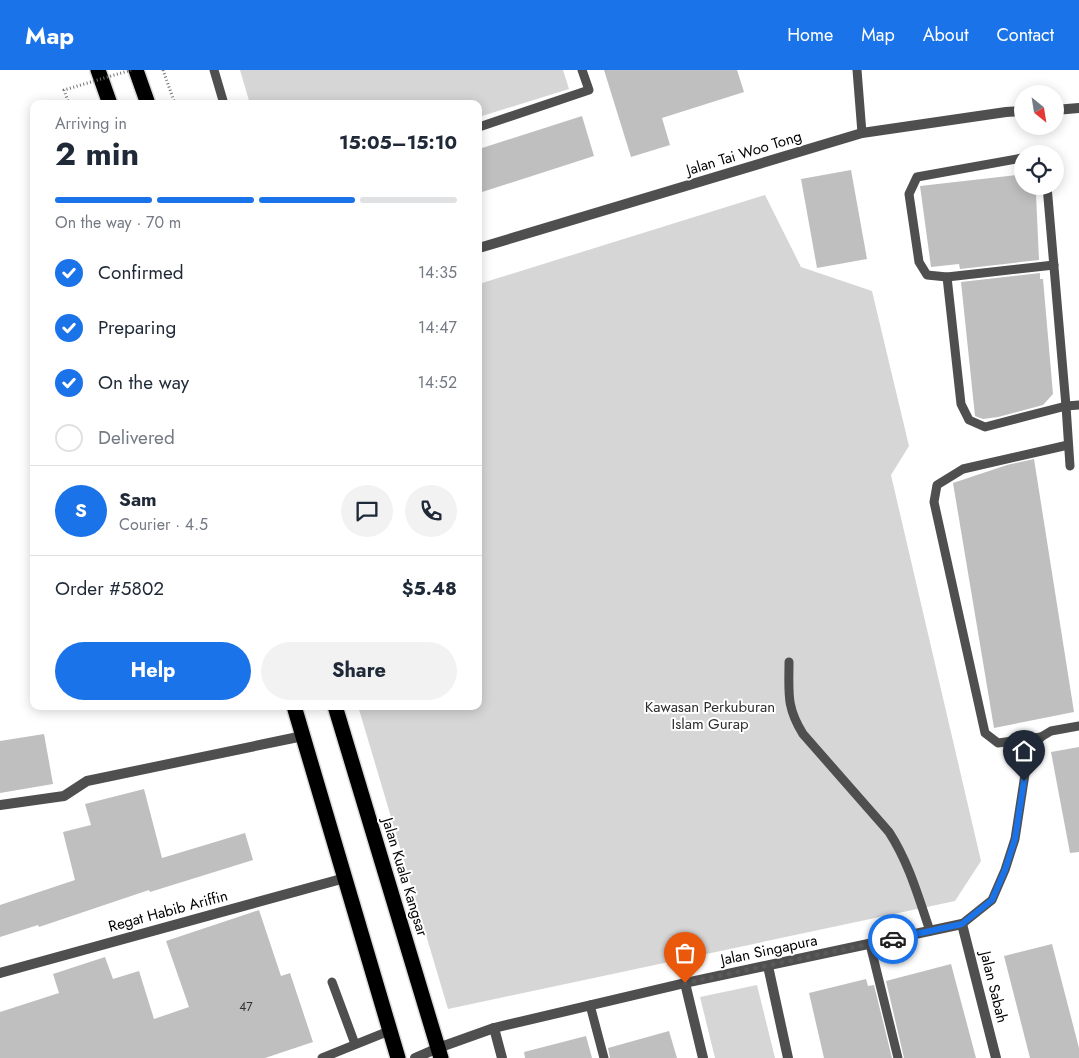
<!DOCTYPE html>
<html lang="en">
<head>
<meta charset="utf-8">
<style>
	body { margin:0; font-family:Jost,sans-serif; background:#f2f2f3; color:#1f2937; height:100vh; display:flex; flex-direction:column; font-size:19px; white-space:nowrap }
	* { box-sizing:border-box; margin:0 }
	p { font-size:16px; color:#747a83 }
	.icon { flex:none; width:28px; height:28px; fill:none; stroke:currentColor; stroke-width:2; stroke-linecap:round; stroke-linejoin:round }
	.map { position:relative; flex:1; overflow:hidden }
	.details { position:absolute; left:30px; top:30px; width:452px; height:610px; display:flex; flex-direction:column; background:#fff; border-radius:10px; box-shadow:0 2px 12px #0003 }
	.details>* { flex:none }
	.needle { width:32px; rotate:150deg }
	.buttons { position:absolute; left:1014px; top:15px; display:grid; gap:10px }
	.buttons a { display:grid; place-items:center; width:50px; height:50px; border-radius:50%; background:#fff; box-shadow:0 2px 12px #0003; font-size:25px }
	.pin { position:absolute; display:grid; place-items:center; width:42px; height:42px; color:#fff; margin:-51px -21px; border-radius:50% 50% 50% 0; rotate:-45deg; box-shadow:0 0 5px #0007 }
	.pin .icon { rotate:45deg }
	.courier { position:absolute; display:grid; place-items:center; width:50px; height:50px; margin:-25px; border:4px solid #1a73e8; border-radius:50%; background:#fff; color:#222; box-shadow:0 1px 6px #0007 }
	.summary em { font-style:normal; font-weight:700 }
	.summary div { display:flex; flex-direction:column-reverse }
	.summary { display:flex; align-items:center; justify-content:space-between; height:85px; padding:0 25px }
	h1 { font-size:32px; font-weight:700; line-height:38px }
	.bar { display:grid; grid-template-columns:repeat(4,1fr); gap:8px 5px; align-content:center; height:60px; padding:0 25px }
	.bar i { height:6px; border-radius:4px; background:#e0e1e3 }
	.bar .on { background:#1a73e8 }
	.bar p { grid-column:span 4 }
	.line { display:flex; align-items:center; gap:12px; padding:0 25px; border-top:1px solid #e0e1e3 }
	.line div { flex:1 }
	.round { display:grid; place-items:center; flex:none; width:52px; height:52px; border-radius:26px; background:#f2f2f3 }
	ol { padding:0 25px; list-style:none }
	li { display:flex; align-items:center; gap:15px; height:55px }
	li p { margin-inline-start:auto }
	li .icon { padding:5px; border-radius:50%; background:#1a73e8; color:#fff; stroke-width:4 }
	li:last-child { color:#747a83 }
	li i { width:28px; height:28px; border:2px solid #e0e1e3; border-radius:50% }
	.button { display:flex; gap:10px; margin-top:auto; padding:10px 25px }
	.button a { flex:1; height:58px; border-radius:30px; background:#1a73e8; color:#fff; font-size:20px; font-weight:700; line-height:58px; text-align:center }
	.button a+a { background:#f2f2f3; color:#1f2937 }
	header { display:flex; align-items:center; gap:30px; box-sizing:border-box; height:70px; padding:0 25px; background:#1a73e8; color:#fff }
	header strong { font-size:24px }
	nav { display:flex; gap:28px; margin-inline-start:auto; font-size:18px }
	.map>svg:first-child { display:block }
	.green { fill:#d6d6d6 }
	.building { fill:#bfbfbf }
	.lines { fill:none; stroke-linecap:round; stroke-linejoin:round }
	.highway-casing { stroke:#dbdbdb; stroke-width:18 }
	.path { stroke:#717171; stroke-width:3; stroke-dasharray:1 2.5; stroke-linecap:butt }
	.lane { stroke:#4f4f4f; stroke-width:9 }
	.street { stroke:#4f4f4f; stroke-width:10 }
	.highway { stroke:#000; stroke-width:15 }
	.path-bridge { stroke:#717171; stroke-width:3; stroke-dasharray:1 2.5; stroke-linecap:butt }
	.done { stroke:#595959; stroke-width:5; stroke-dasharray:0 9 }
	.route { stroke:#1a73e8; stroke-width:6 }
	.labels { text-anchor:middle; stroke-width:4; stroke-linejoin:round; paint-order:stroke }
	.number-label { font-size:12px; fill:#303030 }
	.street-label { font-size:15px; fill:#000; stroke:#fff }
	.park-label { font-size:15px; fill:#2d2d2d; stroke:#fff }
</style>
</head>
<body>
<header>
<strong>Map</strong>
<nav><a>Home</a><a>Map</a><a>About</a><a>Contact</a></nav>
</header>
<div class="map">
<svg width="1079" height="988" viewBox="0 0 1079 988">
	<rect width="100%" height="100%" fill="#fff"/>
	<g class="green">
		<path d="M240,0H563L569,19L479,47V34H250Z"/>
		<path d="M765,125L801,197L872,221L909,376L891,405L981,791L955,831L448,939L358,636H479V214Z"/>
		<path d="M757,915L775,988H715L700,927Z"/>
	</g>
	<g class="building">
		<path d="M604,0H737L744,22L662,48L670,75L631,87Z"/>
		<path d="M582,46L594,86L479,123V79Z"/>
		<path d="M851,100L867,189L817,198L801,109Z"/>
		<path d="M1017,105L1022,111V116H1028L1036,124L1039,190L960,199L959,194L931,197L920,116Z"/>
		<path d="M1040,203V209H1043L1053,324L1043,335L998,347L983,349L975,346L961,212Z"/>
		<path d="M1034,389L1074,642L994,658L953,413L1007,395Z"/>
		<path d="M44,664L53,714L0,723V671Z"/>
		<path d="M1079,677V782L1070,783L1051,682Z"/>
		<path d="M144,719L162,788L245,763L253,790L150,822L149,820L39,857L38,855L0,867V835L75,810L63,762L91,755L85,734Z"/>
		<path d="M259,840L281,906L290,903L313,972L265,988H0V942L59,923L53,904L105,887L113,909L139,901L154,949L189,937L166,871Z"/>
		<path d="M1052,874L1079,978V988H1030L1004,886Z"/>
		<path d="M951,894L976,988H904L886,911Z"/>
		<path d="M866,909L868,916L874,915L892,988H824L809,923Z"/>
		<path d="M669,961L677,988H610L608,978Z"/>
		<path d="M586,966L592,988H525L524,982Z"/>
	</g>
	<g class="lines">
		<defs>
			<g id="highway">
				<path d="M98,0L110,34"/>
				<path d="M136,0L148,34"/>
				<path d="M294,636L398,988"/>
				<path d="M335,636L441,988"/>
			</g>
		</defs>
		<use href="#highway" class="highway-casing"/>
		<path class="path" d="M163,0L175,34"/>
		<g class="lane">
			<path d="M214,0L224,34"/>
			<path d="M857,0L862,63"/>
			<path d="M479,57L589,20L582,0"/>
			<path d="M1022,88L917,107L909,124L919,192L927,205L947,207L1054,195"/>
			<path d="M1047,116L1066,336L1079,335"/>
			<path d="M947,207L961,334L969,350L985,357L1066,336L1070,396"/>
			<path d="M789,592C789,623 786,637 803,664L889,762C909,793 918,826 930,861"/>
			<path d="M1041,667L998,673L985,663L934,432L937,415L963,399L1068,375"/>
			<path d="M962,854L992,830L1005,800L1015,769L1027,691L1035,674L1041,667L1051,661L1079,656"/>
			<path d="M870,874L898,988"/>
			<path d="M332,912L355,974"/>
			<path d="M590,935L604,988"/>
			<path d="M322,988L389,961"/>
		</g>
		<g class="street">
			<path d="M1055,40L1079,38"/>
			<path d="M479,178L862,63L1006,42L1022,41"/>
			<path d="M0,735L64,726L87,711L303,666"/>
			<path d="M768,896L788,988"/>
			<path d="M0,903L345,808"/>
			<path d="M685,913L703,988"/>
			<path d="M494,958L502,988"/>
			<path d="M415,988L438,978L494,958L685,913L962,854L996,988"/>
		</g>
		<use href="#highway" class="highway"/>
		<path class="path-bridge" d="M69,34L64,20L131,0"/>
	</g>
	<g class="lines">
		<path class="done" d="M685,913L893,869"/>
		<path class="route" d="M893,869L962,854L992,830L1005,800L1015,769L1024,711"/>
	</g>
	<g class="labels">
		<g class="number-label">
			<text x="246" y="941">47</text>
		</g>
		<g class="street-label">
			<text transform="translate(744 83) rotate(-17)" y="5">Jalan Tai Woo Tong</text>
			<text transform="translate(405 807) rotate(73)" y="5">Jalan Kuala Kangsar</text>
			<text transform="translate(168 841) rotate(-15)" y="5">Regat Habib Ariffin</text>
			<text transform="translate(769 880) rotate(-12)" y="5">Jalan Singapura</text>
			<text transform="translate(994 917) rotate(76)" y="5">Jalan Sabah</text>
		</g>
		<g class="park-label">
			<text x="710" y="642">Kawasan Perkuburan<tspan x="710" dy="17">Islam Gurap</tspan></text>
		</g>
	</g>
</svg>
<div class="buttons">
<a><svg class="needle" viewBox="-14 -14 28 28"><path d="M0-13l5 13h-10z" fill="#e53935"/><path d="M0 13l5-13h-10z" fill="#747a83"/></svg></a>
<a><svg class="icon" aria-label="locate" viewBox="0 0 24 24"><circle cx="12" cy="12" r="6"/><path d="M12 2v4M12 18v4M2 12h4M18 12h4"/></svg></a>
</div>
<div class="pin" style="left:685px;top:913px;background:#ea580c"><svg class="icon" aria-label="bag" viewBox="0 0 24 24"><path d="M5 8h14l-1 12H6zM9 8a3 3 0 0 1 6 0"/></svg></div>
<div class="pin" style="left:1024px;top:711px;background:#1f2937"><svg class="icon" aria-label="home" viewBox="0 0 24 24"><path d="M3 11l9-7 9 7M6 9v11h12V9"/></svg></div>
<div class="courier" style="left:893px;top:869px"><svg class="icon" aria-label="car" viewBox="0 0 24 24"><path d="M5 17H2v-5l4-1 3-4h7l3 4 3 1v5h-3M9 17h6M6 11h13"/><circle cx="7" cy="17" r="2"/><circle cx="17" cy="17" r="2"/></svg></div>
<section class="details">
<div class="summary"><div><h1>2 min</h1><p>Arriving in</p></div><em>15:05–15:10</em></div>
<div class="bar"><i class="on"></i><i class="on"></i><i class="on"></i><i></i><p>On the way · 70 m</p></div>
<ol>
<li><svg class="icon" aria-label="check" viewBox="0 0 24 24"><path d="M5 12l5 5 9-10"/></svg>Confirmed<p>14:35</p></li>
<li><svg class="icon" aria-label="check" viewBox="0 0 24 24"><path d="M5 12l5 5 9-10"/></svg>Preparing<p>14:47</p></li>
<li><svg class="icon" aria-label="check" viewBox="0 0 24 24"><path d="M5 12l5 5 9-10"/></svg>On the way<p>14:52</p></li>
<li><i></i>Delivered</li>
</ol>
<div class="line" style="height:90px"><b class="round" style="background:#1a73e8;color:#fff">S</b><div><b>Sam</b><p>Courier · 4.5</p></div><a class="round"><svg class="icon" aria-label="chat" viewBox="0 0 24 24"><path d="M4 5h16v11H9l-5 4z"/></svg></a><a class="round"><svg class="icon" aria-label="phone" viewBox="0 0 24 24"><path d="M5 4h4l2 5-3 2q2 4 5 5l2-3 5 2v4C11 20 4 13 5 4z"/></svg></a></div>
<div class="line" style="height:65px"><div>Order #5802</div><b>$5.48</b></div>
<div class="button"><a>Help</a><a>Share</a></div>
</section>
</div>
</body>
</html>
